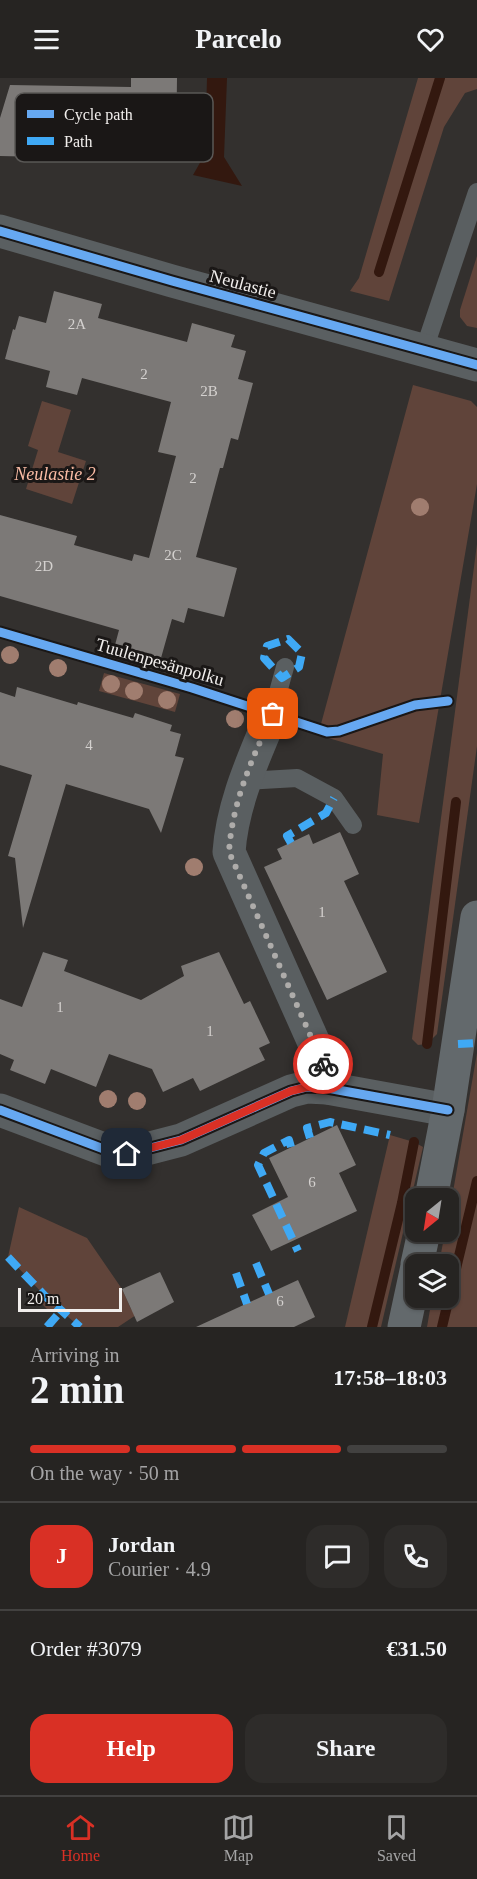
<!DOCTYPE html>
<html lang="en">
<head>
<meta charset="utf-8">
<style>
	body { margin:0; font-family:"Times New Roman",serif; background:#2e2c2a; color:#f1f3f6; height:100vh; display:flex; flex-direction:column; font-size:22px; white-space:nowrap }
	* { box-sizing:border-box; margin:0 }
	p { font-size:20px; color:#a4a4a5 }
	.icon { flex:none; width:33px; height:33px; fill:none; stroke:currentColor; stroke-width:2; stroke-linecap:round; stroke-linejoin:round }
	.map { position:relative; height:1249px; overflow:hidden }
	.panel { display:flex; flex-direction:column; background:#262422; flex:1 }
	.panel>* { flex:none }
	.needle { width:39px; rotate:210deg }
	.controls { position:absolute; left:405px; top:1110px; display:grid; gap:12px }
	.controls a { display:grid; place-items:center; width:54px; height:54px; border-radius:12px; background:#262422; box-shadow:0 2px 4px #0004,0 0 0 2px #424140; font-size:30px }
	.scale { position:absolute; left:18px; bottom:15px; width:104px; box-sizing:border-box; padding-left:6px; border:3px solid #f1eeec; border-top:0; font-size:16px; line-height:21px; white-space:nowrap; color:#f1eeec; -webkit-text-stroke:4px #1a1716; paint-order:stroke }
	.pin { position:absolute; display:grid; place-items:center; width:51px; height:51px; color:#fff; margin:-26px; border-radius:12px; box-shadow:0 3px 9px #0006 }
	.courier { position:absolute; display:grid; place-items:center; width:60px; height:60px; margin:-30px; border:4px solid #d93025; border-radius:50%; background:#fff; color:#222; box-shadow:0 2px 8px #0007 }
	.head em { font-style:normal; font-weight:700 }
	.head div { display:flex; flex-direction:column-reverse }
	.head { display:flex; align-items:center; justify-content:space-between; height:102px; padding:0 30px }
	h1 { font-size:39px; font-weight:700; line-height:45px }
	.bar { display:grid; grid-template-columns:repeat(4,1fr); gap:9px 6px; align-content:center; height:72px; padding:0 30px }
	.bar i { height:8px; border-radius:4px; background:#424140 }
	.bar .active { background:#d93025 }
	.bar p { grid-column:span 4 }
	.line { display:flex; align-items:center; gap:15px; padding:0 30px; border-top:2px solid #424140 }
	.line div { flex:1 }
	.round { display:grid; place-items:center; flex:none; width:63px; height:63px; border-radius:18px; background:#2e2c2a }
	.button { display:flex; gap:12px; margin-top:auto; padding:12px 30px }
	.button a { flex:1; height:69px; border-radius:18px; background:#d93025; color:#fff; font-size:24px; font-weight:700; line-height:69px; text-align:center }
	.button a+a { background:#2e2c2a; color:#f1f3f6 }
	header { display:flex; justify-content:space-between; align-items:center; height:78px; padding:0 30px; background:#262422; font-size:27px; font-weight:700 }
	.menu { display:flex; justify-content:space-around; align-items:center; height:84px; border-top:2px solid #424140; background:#262422; font-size:16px; color:#a4a4a5 }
	.menu a { display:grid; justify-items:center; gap:3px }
	.menu .active { color:#d93025 }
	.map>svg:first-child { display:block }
	.green { fill:#60443a }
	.water { fill:#33180f }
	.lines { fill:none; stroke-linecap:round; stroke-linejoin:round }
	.stream { stroke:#33180f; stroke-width:10 }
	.building { fill:#7c7977 }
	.lane { stroke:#5a5f61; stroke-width:18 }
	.street { stroke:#5a5f61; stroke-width:33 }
	.secondary { stroke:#63696c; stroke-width:33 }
	.quiet { stroke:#3fa9f5; stroke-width:8; stroke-dasharray:15 8; stroke-linecap:butt }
	.cycleway-casing { stroke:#1a1716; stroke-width:13 }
	.cycleway { stroke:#66a8f1; stroke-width:9 }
	.tree { fill:#a07d6f }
	.done { stroke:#aeacaa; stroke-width:6; stroke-dasharray:0 10.8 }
	.route { stroke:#d93025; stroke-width:8 }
	.labels { text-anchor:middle; stroke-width:6; stroke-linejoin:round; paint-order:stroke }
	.number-label { font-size:15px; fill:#d4d1cf }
	.street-label { font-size:18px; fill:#f1eeec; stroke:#1a1716 }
	.park-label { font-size:18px; font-style:italic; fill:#fabca5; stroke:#1a1716 }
	.key { fill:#1a1716; stroke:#5a5856; stroke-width:1.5 }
	.key-label { font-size:16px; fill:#f1eeec }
</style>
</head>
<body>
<header><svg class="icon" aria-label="menu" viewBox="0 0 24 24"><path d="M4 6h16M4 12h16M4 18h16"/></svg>Parcelo<svg class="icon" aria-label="heart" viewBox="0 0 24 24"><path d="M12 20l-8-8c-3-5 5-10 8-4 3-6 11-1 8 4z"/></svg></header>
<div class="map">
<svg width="477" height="1249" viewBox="0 0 477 1249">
	<rect width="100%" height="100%" fill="#33302e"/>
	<g class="green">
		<path d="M418,0H477V11L465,15L444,49L389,223L350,213L359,200Z"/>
		<path d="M477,178V250L467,248L460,239V232Z"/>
		<path d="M413,307L471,323L477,329V406L419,745L377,737L383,676L318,657Z"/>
		<path d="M42,323L71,332L58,374L86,383L72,426L26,411L38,372L28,368Z"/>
		<path d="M477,466V668L437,956L427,966L418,967L412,961Z"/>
		<path d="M104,595L180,616L175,634L99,613Z"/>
		<path d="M477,975V1249H427L432,1220H448V1186H439L445,1154H448L449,1137Z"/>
		<path d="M390,1057L414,1064L423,1069L381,1249H345Z"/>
		<path d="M19,1129L87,1160L122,1211L131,1231L136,1237L118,1249H80L61,1233L48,1232L41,1225L45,1218L8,1179Z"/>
	</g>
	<path class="water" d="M207,0H227L224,79L242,108L193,97L205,76Z"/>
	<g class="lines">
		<g class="stream">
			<path d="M379,194L440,0"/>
			<path d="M427,966L456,724"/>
			<path d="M372,1249L402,1125L414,1064"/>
			<path d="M442,1249L477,1103"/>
		</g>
	</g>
	<g class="building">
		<path d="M131,0H177L176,82L0,78V40L10,7L131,9Z"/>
		<path d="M54,213L102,226L98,240L187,264L192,245L235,257L231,269L246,273L238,301L253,305L238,362L231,360L223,390H220L196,479L237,490L224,539L188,530L184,545L172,541L161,580L115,567L119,552L0,518V437L77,458L74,467L132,483L134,476L149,480L176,378L158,374L171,324L82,300L77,317L46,309L50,293L5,281L13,251L15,252L19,238L46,245Z"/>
		<path d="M17,609L77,627L78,624L133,640L135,635L172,647L170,653L181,656L175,678L184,680L161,755L149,731L66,706L23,850L15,780L8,778L32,697L0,687V614L15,619Z"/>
		<path d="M340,754L359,796L344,803L387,894L327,922L264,789L282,781L277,771L309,756L313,766Z"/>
		<path d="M43,874L68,882L64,893L141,922L184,898L181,888L219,874L244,926L250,923L270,965L259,970L265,982L200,1013L193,1000L163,1014L152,991L109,976L96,1009L51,991L45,1006L10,992L14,982L0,976V921L22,929Z"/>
		<path d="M337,1047L356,1087L339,1095L357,1133L271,1173L252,1137L288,1119L269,1080Z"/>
		<path d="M160,1194L174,1224L137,1244L122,1211Z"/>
		<path d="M298,1202L315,1239L294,1249H196Z"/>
	</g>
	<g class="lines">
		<g class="lane">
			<path d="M424,272L477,114"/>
			<path d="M264,655L272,636L285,589"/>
			<path d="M243,703L297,700L334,720L353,747"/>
		</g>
		<g class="street">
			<path d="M0,153L172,203L477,287"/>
			<path d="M264,655C248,693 232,732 229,774L323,985L327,1010"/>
			<path d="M0,1032L109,1073L127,1076L181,1062L291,1013L307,1009L327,1010L448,1032"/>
		</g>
		<g class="secondary">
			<path d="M431,1120L448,1032L477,839"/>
			<path d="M417,1186L424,1154"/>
			<path d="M404,1249L416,1193"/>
		</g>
		<g class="quiet">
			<path d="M288,561L302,575L299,589L282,600L264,580L267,568Z"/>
			<path d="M291,765L287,758L326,735L334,720"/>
			<path d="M458,966L477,965"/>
			<path d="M310,1060L307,1050L330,1044L390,1057"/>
			<path d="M291,1069L289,1062L264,1075L258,1087L298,1173"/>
			<path d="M8,1179L45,1218L80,1249"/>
			<path d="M256,1185L269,1216"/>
			<path d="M236,1195L247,1226"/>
			<path d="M47,1249L61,1233"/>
		</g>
		<defs>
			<g id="cycleway">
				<path d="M0,153L172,203L477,287"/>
				<path d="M0,554L192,610L327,654L339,653L415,627L448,623"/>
				<path d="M0,1032L109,1073L127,1076L181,1062L291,1013L307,1009L327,1010L448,1032"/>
			</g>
		</defs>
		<use href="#cycleway" class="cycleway-casing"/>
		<use href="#cycleway" class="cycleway"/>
	</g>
	<g class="tree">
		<circle cx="420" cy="429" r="9"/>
		<circle cx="10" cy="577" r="9"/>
		<circle cx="58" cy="590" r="9"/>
		<circle cx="111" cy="606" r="9"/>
		<circle cx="134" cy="613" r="9"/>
		<circle cx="167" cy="622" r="9"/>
		<circle cx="235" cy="641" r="9"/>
		<circle cx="194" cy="789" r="9"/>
		<circle cx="108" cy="1021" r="9"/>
		<circle cx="137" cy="1023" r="9"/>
	</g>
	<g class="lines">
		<path class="done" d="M273,636C252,680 232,725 229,774L323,986"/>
		<path class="route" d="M127,1076L181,1062L291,1013L307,1009L327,1010L323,986"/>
	</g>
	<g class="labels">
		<g class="number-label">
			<text x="77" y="251">2A</text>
			<text x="144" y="301">2</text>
			<text x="209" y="318">2B</text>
			<text x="193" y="405">2</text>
			<text x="173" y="482">2C</text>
			<text x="44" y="493">2D</text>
			<text x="89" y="672">4</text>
			<text x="322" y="839">1</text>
			<text x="60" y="934">1</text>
			<text x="210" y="958">1</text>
			<text x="312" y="1109">6</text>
			<text x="280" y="1228">6</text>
		</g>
		<g class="street-label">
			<text transform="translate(243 206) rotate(15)" y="6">Neulastie</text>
			<text transform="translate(160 584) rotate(16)" y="6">Tuulenpesänpolku</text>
		</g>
		<g class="park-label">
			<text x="55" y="402">Neulastie 2</text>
		</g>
	</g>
	<rect x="15" y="15" width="198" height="69" rx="9" class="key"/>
	<rect x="27" y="32" width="27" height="8" fill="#66a8f1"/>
	<rect x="27" y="59" width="27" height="8" fill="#3fa9f5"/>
	<g class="key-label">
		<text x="64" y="42">Cycle path</text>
		<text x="64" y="69">Path</text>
	</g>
</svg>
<div class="controls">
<a><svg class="needle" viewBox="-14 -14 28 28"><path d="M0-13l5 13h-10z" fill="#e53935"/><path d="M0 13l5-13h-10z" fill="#a4a4a5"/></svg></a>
<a><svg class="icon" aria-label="layers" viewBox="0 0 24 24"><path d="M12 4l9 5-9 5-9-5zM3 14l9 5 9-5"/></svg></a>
</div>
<div class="scale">20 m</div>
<div class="pin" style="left:273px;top:636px;background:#ea580c"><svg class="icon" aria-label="bag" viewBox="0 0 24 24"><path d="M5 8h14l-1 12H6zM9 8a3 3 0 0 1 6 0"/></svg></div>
<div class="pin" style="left:127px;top:1076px;background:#1f2937"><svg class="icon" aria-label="home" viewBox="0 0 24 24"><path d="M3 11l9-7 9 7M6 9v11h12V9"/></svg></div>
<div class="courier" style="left:323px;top:986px"><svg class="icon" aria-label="bike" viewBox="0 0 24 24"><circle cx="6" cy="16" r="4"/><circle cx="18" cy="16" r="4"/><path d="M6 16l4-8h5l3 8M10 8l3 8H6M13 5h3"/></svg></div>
</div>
<section class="panel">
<div class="head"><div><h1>2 min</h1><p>Arriving in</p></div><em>17:58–18:03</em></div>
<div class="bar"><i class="active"></i><i class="active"></i><i class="active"></i><i></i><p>On the way · 50 m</p></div>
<div class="line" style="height:108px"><b class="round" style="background:#d93025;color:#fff">J</b><div><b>Jordan</b><p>Courier · 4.9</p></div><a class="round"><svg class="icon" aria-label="chat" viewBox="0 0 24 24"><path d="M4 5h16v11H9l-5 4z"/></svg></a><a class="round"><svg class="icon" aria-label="phone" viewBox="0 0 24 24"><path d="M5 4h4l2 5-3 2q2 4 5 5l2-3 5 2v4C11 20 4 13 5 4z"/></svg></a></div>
<div class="line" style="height:78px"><div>Order #3079</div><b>€31.50</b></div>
<div class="button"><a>Help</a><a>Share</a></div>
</section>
<nav class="menu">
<a class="active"><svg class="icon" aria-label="home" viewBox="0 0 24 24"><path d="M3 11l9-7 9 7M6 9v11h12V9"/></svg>Home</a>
<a><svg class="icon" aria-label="map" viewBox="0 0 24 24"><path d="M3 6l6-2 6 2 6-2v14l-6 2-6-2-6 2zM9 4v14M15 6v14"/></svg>Map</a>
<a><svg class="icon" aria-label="saved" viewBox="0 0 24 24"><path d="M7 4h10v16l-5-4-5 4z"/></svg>Saved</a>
</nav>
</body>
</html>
